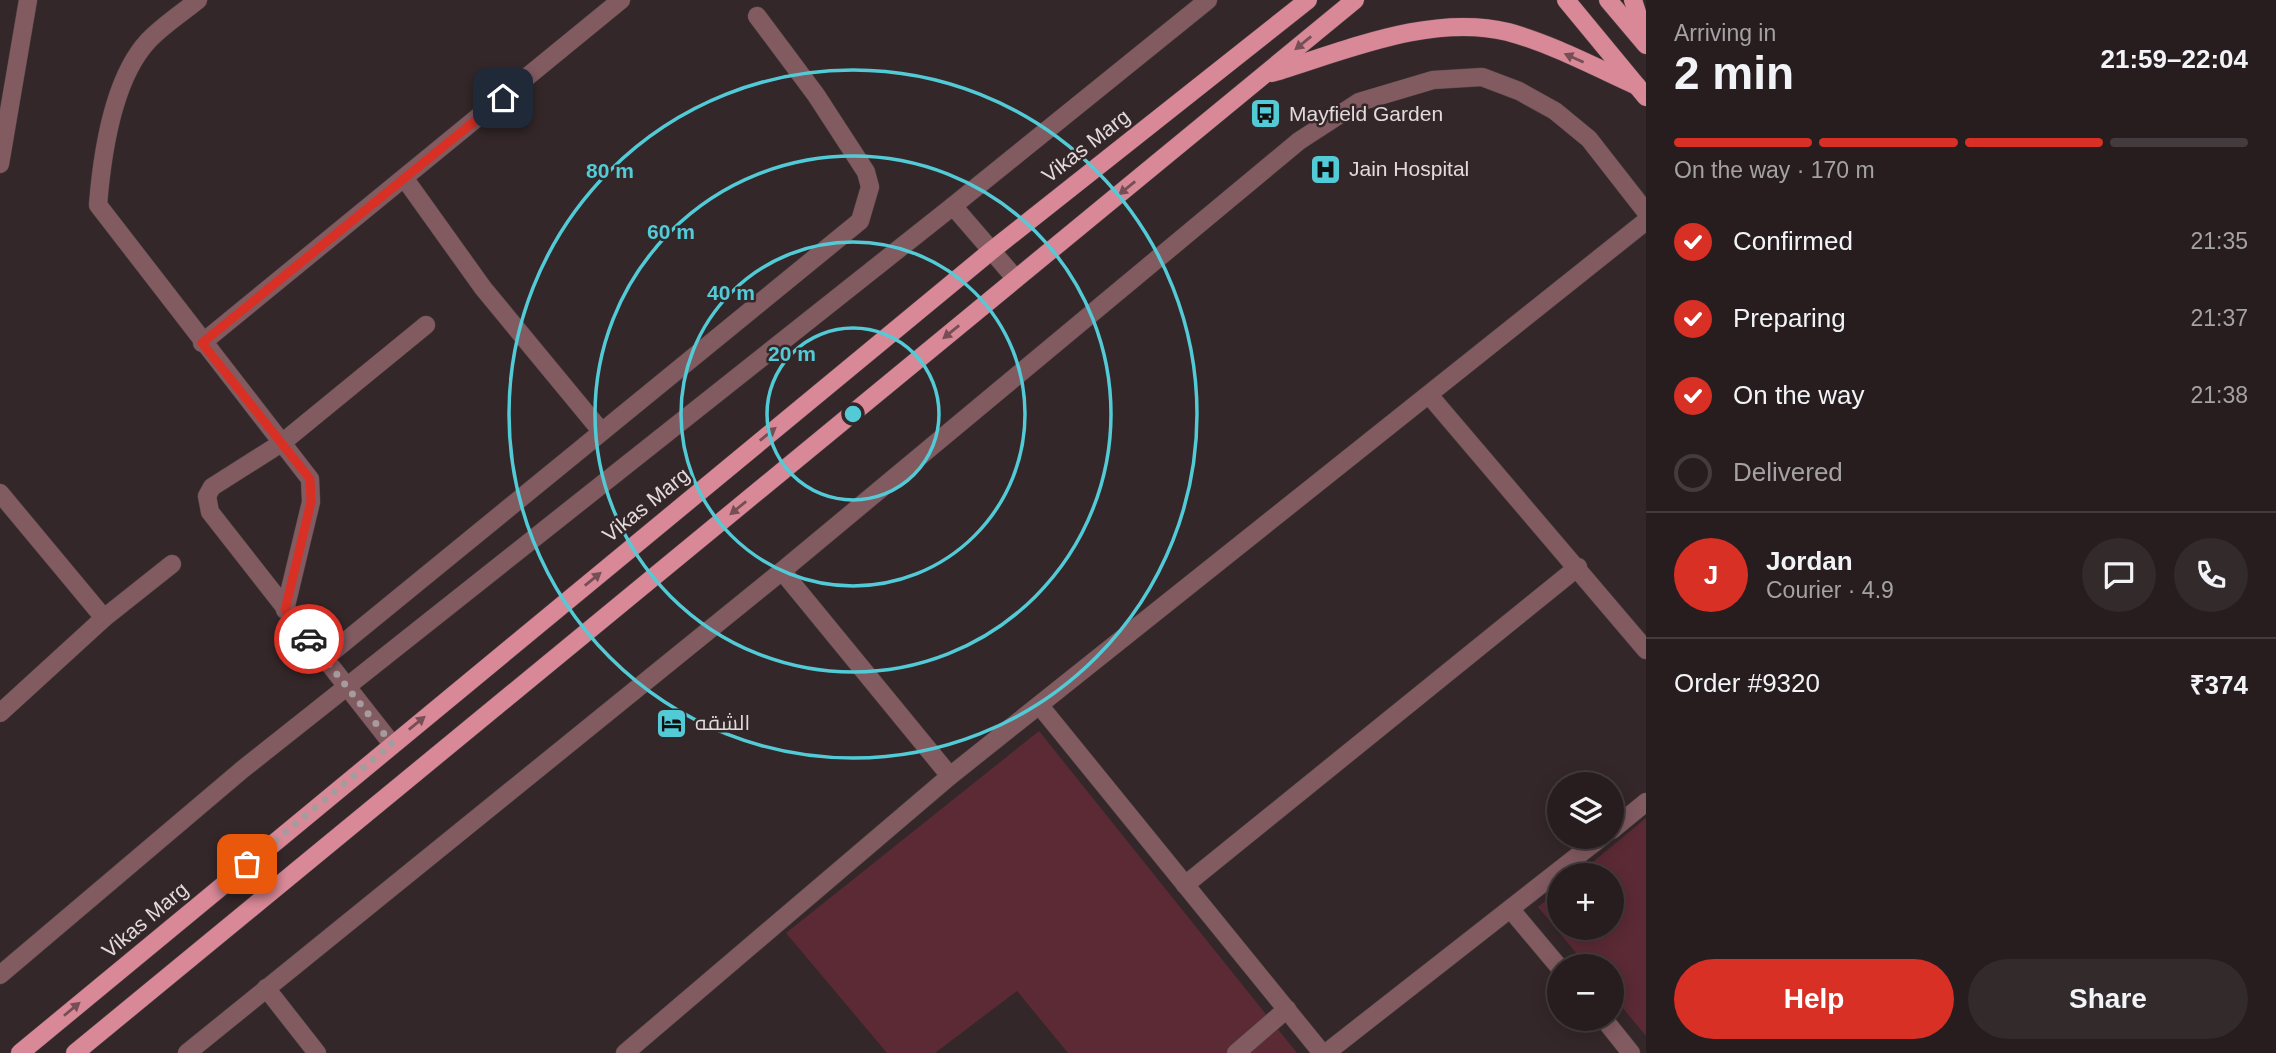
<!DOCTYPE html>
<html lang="en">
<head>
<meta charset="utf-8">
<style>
	body { margin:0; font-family:Arial,Cairo,sans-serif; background:#332a2c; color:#f1f3f6; height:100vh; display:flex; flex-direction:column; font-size:26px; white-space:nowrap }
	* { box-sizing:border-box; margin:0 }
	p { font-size:23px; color:#a4a2a4 }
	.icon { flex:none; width:38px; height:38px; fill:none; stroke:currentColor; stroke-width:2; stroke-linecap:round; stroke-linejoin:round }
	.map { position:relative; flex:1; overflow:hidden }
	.panel { display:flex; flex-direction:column; background:#271d1f; width:630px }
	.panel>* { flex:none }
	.controls { position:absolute; left:1547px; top:772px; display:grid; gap:14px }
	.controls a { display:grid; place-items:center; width:77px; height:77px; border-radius:50%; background:#271d1f; box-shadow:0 4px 18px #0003,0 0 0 2px #433b3d; font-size:35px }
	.pin { position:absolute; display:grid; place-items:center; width:60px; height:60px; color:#fff; margin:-30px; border-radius:14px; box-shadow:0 4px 10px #0006 }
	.courier { position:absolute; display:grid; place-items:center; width:70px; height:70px; margin:-35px; border:5px solid #d93025; border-radius:50%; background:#fff; color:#222; box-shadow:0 2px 9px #0007 }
	.head em { font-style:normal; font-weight:600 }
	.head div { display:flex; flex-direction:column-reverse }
	.head { display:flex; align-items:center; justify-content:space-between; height:119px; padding:0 28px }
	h1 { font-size:46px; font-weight:600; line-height:52px }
	.bar { display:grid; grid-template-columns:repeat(4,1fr); gap:10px 7px; align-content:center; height:84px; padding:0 28px }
	.bar i { height:9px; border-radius:5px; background:#433b3d }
	.bar .active { background:#d93025 }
	.bar p { grid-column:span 4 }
	.line { display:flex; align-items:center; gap:18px; padding:0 28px; border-top:2px solid #433b3d }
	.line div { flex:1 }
	.round { display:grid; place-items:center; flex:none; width:74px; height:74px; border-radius:37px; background:#332a2c }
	ol { padding:0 28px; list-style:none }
	li { display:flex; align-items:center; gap:21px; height:77px }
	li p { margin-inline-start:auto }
	li .icon { padding:7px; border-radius:50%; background:#d93025; color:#fff; stroke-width:4 }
	li:last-child { color:#a4a2a4 }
	li i { width:38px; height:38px; border:4px solid #433b3d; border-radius:50% }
	.primary-button { display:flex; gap:14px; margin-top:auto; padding:14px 28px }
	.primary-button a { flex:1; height:80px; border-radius:42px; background:#d93025; color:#fff; font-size:28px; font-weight:600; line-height:80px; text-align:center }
	.primary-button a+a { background:#332a2c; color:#f1f3f6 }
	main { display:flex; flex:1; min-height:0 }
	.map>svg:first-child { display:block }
	.green { fill:#5b2a35 }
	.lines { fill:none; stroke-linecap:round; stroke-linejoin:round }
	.minor-casing { stroke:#504445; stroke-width:19 }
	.major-casing { stroke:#504445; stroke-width:19 }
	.minor { stroke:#825b61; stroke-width:18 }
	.major { stroke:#d88897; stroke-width:18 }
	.oneway { fill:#764e55 }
	.done { stroke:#a69b9d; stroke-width:7; stroke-dasharray:0 12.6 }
	.route { stroke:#d93025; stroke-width:9 }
	.ring { fill:none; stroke:#52cbd7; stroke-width:3.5 }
	.labels { text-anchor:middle; stroke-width:5; stroke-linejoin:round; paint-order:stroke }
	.poi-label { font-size:21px; fill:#e3dadb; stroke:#342729; text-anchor:start }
	.street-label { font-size:21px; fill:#e3dadb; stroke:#342729 }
	.centre { fill:#52cbd7; stroke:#342729; stroke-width:3.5 }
	.ring-label { font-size:21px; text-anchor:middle; font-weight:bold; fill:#52cbd7; stroke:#342729; stroke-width:5; stroke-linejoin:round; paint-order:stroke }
</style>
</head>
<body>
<main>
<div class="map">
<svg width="1646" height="1053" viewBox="0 0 1646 1053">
	<rect width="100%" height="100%" fill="#342729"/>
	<g class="green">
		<path d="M1039,731L1297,1053H1068L1017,991L935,1053H887L786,933Z"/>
		<path d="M1646,818V1036L1612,995V966H1587L1538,907L1559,890V928H1612V875H1577Z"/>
	</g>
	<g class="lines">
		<defs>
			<g id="minor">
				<path d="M198,0C182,13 162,26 148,41C112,80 102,155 98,205L310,479L311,502L285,610"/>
				<path d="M0,164L28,0"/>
				<path d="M405,179L483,288L601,431"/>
				<path d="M953,206L1016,279"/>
				<path d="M202,343L621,0"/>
				<path d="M1429,395L1646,650"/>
				<path d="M0,493L104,618L0,713"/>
				<path d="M782,571L950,776"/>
				<path d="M104,618L172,564"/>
				<path d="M325,658L860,221L870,187L866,172L816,95L757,16"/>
				<path d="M1040,706L1322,1053"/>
				<path d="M392,744L210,512L207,496L212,487L283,442L426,325"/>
				<path d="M1612,830L1646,802"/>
				<path d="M1185,885L1578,567"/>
				<path d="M1512,911L1559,967"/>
				<path d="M0,975L243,769L953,206L1208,0"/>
				<path d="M266,988L317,1053"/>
				<path d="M1603,1018L1631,1053"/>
				<path d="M187,1053L782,571L1299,141L1359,102L1433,80L1482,77L1519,91L1555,111L1589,139L1646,212"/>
				<path d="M625,1053L950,776L1646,221"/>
				<path d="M1236,1053L1287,1009"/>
				<path d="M1326,1053L1603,836"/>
			</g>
			<g id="major">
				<path d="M1566,0L1646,97"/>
				<path d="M1608,0L1646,45"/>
				<path d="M1633,0L1646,40"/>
				<path d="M1272,73C1345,51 1431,13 1508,32C1552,44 1595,67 1637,86"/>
				<path d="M20,1053L991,251L1308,0"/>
				<path d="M75,1053L1355,0"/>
			</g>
		</defs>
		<use href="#minor" class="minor-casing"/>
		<use href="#major" class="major-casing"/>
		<use href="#minor" class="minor"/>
		<use href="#major" class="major"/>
	</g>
	<defs><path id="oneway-solid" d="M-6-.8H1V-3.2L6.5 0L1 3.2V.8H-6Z" transform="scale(1.75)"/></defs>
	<g class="oneway">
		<use href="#oneway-solid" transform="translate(1303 43) rotate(141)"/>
		<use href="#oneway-solid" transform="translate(1574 58) rotate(-156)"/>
		<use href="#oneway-solid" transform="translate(1127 188) rotate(141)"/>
		<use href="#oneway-solid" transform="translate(951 332) rotate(141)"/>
		<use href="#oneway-solid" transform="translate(768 434) rotate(-39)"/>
		<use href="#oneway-solid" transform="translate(738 508) rotate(141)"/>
		<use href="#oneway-solid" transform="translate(593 579) rotate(-39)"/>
		<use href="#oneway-solid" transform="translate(417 723) rotate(-39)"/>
		<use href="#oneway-solid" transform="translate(72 1009) rotate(-40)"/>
	</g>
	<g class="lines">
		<path class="done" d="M247,864L392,744L309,639"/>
		<path class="route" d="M309,639L285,610L311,502L310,479L202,343L503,98"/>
	</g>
	<g class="ring">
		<circle cx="853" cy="414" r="86"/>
		<circle cx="853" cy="414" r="172"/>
		<circle cx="853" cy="414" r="258"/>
		<circle cx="853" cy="414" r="344"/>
	</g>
	<defs>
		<symbol id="bus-square" viewBox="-11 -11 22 22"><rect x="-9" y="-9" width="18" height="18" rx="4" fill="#52cbd7" stroke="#342729"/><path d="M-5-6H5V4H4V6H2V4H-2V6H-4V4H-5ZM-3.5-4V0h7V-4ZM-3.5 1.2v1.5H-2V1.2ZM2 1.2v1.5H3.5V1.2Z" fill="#111"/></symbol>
		<symbol id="hospital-square" viewBox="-11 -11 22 22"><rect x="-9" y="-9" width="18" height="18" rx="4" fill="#52cbd7" stroke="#342729"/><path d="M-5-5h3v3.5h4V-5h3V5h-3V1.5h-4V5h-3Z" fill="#111"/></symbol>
		<symbol id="hotel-square" viewBox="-11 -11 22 22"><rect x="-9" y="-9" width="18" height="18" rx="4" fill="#52cbd7" stroke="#342729"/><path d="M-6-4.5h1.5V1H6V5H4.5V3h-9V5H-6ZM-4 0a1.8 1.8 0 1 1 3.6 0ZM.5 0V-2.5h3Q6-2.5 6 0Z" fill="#111"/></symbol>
	</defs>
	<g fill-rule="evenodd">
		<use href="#bus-square" x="1248" y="96" width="35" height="35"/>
		<use href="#hospital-square" x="1308" y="152" width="35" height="35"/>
		<use href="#hotel-square" x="654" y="706" width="35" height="35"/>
	</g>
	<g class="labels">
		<g class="poi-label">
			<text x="1289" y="121">Mayfield Garden</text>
			<text x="1349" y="176">Jain Hospital</text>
			<text x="695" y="730">الشقه</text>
		</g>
		<g class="street-label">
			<text transform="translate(1086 146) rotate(-38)" y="7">Vikas Marg</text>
			<text transform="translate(646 505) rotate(-39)" y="7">Vikas Marg</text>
			<text transform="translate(145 920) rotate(-40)" y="7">Vikas Marg</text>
		</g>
	</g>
	<circle cx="853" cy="414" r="10" class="centre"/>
	<g class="ring-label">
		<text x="610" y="178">80 m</text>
		<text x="671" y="239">60 m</text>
		<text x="731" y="300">40 m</text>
		<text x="792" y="361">20 m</text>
	</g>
</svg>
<div class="controls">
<a><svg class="icon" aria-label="layers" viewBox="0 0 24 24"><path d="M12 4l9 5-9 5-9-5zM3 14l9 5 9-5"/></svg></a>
<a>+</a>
<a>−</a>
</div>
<div class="pin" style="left:247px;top:864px;background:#ea580c"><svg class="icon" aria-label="bag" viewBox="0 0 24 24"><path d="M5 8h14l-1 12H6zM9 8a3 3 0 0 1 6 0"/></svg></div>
<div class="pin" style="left:503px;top:98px;background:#1f2937"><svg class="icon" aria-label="home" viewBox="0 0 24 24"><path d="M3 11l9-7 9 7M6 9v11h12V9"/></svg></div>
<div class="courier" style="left:309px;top:639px"><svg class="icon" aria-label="car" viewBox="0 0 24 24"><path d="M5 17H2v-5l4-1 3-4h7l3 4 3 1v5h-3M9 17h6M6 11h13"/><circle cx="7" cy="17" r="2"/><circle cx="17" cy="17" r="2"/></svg></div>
</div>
<section class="panel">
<div class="head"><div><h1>2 min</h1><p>Arriving in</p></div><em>21:59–22:04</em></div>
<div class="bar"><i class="active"></i><i class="active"></i><i class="active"></i><i></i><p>On the way · 170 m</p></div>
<ol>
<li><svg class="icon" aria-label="check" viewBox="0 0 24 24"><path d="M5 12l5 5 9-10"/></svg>Confirmed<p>21:35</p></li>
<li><svg class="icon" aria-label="check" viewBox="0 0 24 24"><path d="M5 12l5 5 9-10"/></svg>Preparing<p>21:37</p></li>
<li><svg class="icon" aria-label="check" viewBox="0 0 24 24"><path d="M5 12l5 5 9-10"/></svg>On the way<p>21:38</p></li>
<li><i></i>Delivered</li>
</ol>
<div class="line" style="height:126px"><b class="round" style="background:#d93025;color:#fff">J</b><div><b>Jordan</b><p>Courier · 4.9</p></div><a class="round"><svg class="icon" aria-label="chat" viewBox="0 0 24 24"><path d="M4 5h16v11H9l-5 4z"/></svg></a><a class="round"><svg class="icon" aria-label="phone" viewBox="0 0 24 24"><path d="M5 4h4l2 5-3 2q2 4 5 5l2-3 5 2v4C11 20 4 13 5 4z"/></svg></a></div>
<div class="line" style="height:91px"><div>Order #9320</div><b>₹374</b></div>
<div class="primary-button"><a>Help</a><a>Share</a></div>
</section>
</main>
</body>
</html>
